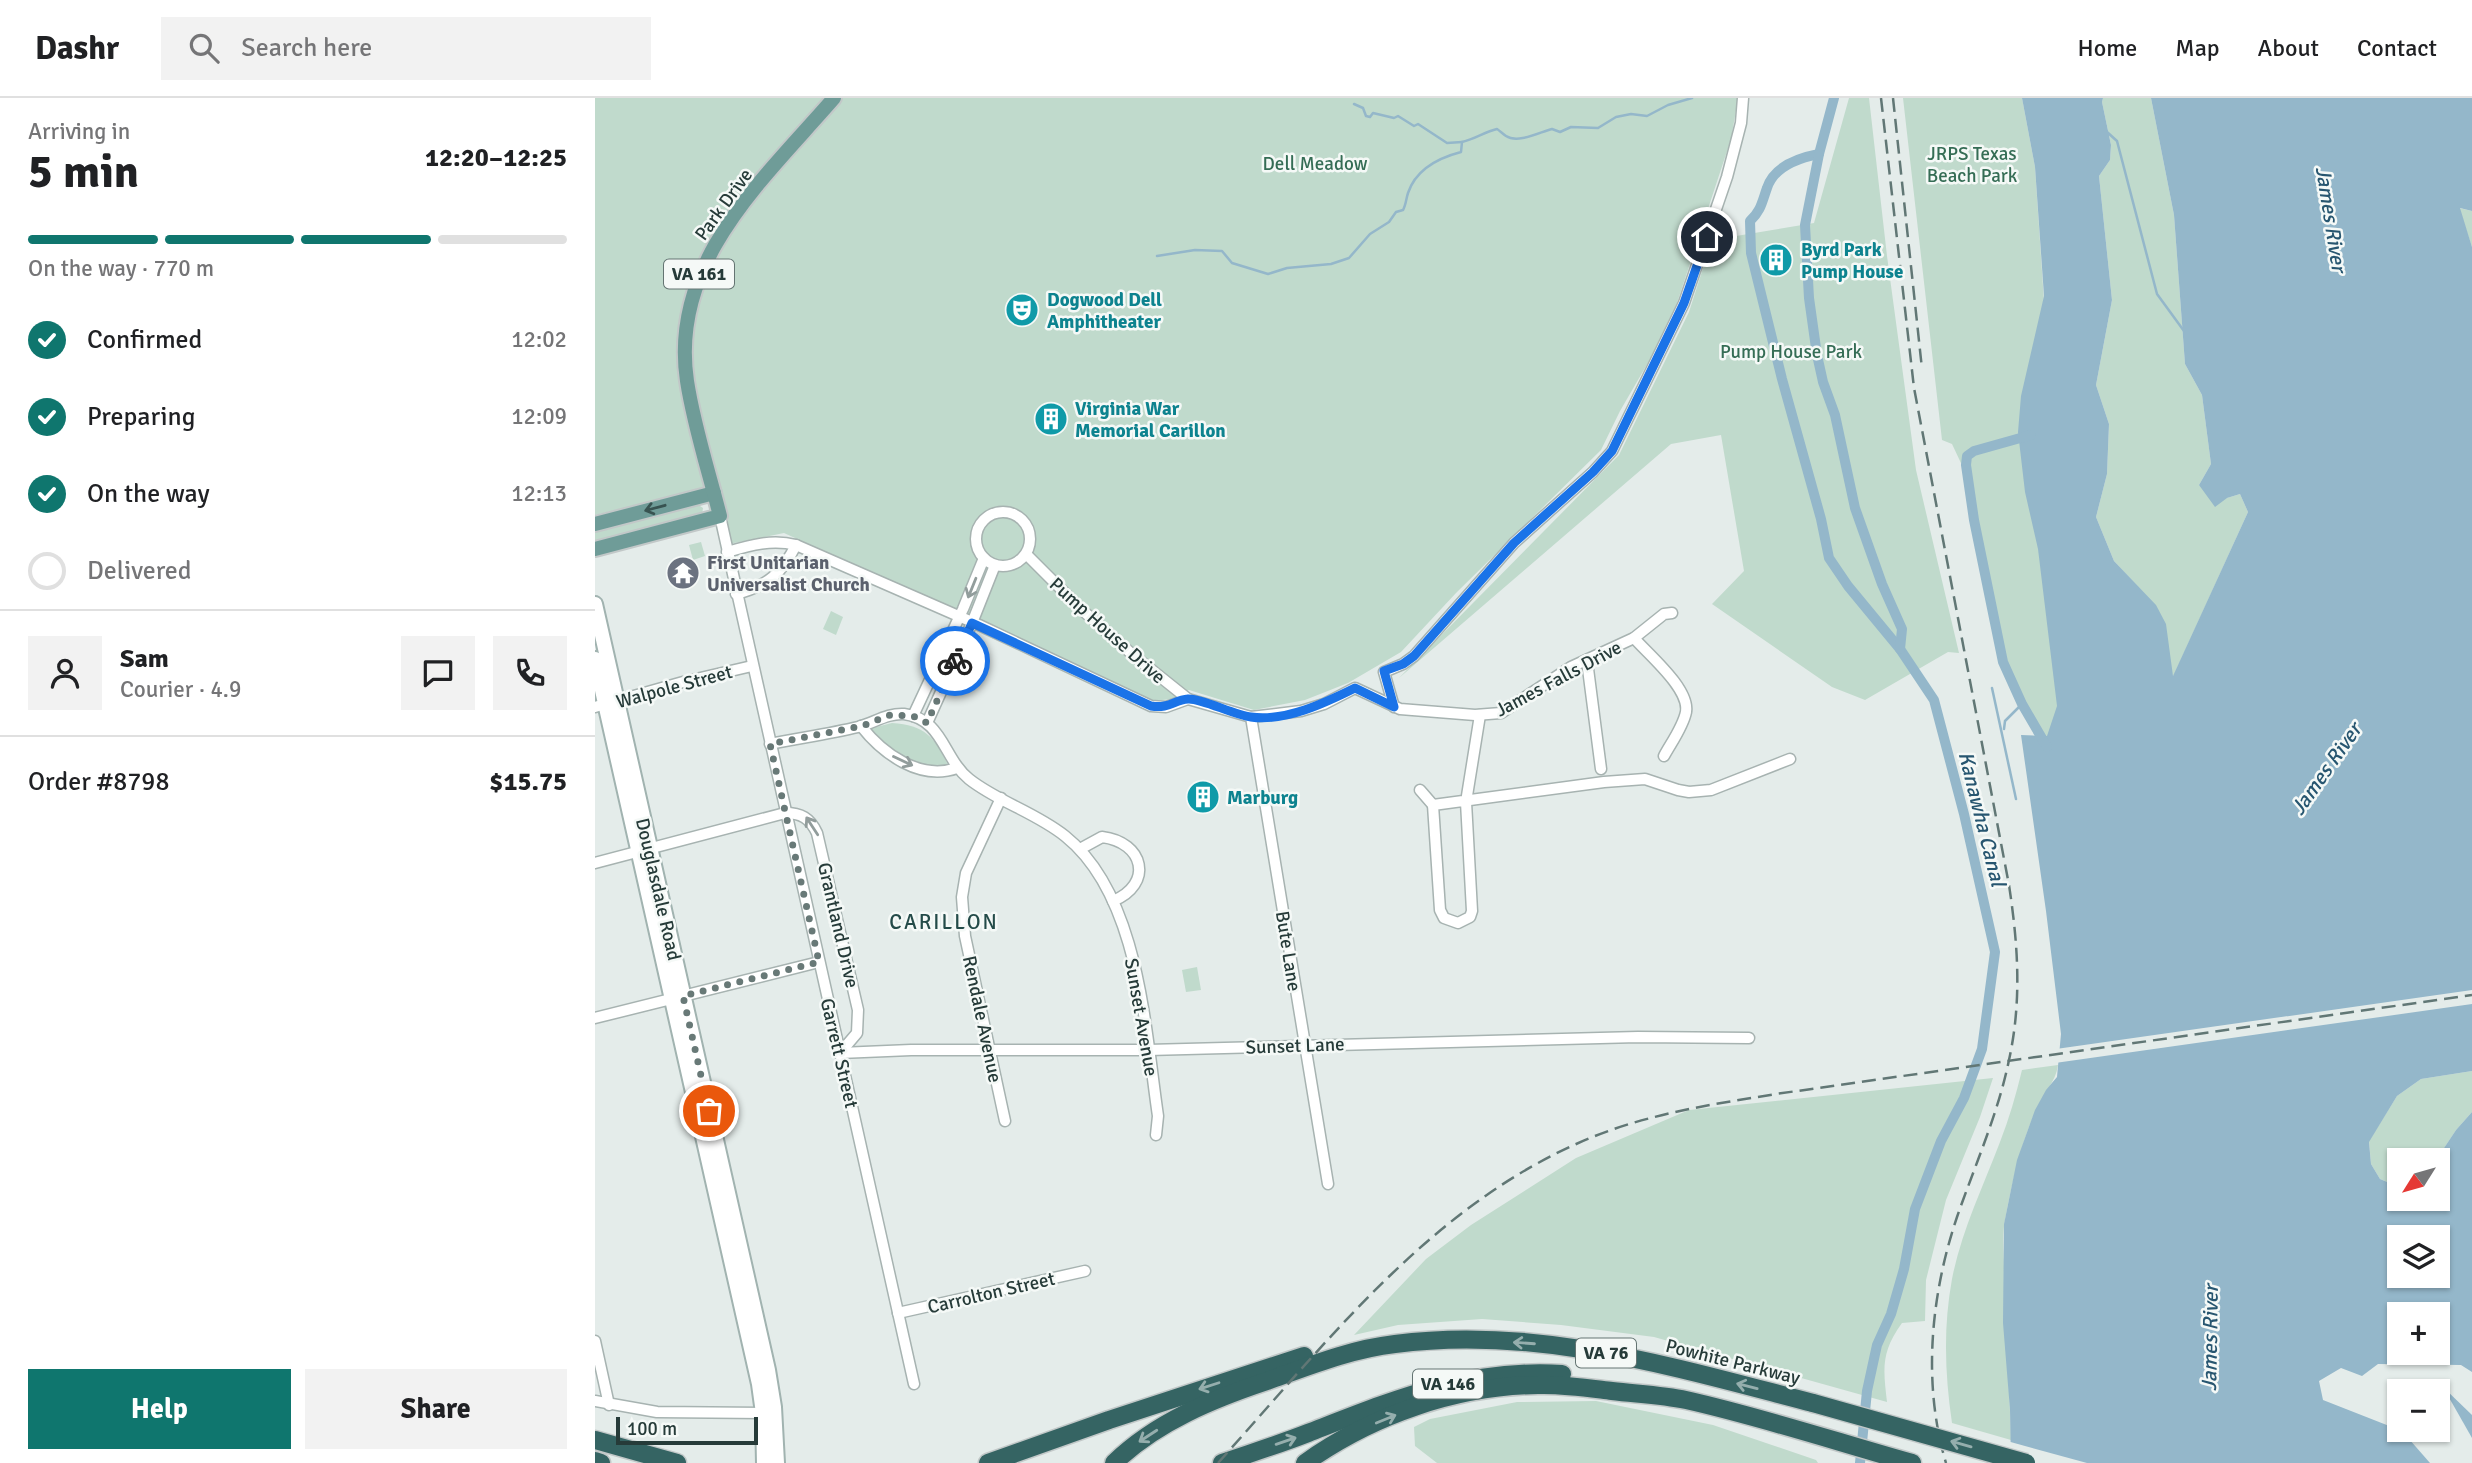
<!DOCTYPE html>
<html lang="en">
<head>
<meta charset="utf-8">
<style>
	body { margin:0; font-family:Signika,sans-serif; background:#f2f2f2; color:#202124; height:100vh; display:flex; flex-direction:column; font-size:26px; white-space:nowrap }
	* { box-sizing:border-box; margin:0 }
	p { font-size:23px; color:#757577 }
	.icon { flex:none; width:38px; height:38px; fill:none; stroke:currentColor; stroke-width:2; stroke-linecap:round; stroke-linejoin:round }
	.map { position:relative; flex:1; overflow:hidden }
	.details { display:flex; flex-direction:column; background:#fff; width:595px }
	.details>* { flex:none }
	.needle { width:46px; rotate:233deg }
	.fabs { position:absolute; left:1792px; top:1050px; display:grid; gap:14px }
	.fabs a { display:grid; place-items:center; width:63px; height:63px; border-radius:0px; background:#fff; box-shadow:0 2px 5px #0004; font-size:35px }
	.scale { position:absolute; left:21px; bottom:18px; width:142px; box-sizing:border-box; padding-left:7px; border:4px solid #263b39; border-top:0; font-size:19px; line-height:24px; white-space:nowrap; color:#263b39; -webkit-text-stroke:5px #f5f9f7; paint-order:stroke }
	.pin { position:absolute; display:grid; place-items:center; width:60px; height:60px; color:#fff; margin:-30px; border:4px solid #fff; border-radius:50%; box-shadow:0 2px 7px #0007 }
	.courier { position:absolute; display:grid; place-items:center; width:70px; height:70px; margin:-35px; border:5px solid #1a73e8; border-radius:50%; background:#fff; color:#222; box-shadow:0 2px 9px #0007 }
	.head em { font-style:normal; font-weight:700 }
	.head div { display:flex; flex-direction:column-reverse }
	.head { display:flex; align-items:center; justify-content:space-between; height:119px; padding:0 28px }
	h1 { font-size:46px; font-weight:700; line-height:52px }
	.bar { display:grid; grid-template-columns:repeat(4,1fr); gap:10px 7px; align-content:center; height:84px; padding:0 28px }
	.bar i { height:9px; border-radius:5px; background:#e0e0e0 }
	.bar .on { background:#0f766e }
	.bar p { grid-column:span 4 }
	.line { display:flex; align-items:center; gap:18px; padding:0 28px; border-top:2px solid #e0e0e0 }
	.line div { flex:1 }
	.round { display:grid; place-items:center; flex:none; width:74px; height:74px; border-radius:0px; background:#f2f2f2 }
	ol { padding:0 28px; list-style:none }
	li { display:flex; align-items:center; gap:21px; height:77px }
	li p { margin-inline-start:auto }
	li .icon { padding:7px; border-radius:50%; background:#0f766e; color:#fff; stroke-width:4 }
	li:last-child { color:#757577 }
	li i { width:38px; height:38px; border:4px solid #e0e0e0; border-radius:50% }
	.button { display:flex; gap:14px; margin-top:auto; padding:14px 28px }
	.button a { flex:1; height:80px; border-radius:0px; background:#0f766e; color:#fff; font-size:28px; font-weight:700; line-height:80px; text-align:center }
	.button a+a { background:#f2f2f2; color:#202124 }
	header { display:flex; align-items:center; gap:42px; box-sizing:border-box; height:98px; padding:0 35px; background:#fff; border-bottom:2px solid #e0e0e0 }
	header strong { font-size:33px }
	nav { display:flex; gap:38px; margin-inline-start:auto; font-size:24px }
	.search { width:490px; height:63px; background:#f2f2f2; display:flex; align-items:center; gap:18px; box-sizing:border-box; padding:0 24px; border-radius:0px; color:#757577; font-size:26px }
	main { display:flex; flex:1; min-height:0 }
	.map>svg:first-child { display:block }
	.green { fill:#c0dacc }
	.water { fill:#94b7ca; fill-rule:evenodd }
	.pier { fill:#e4ecea }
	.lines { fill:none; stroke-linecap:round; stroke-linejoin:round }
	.stream { stroke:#94b7ca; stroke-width:2.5 }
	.canal { stroke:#94b7ca; stroke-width:10 }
	.street-casing { stroke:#a7b3b1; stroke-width:13 }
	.secondary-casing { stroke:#a1b3b0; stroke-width:18 }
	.primary-casing { stroke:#c2c8c8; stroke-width:18 }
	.highway-casing { stroke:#c2c8c8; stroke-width:21 }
	.street { stroke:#fff; stroke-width:10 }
	.secondary { stroke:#fff; stroke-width:14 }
	.primary { stroke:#6f9c98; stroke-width:14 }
	.highway { stroke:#356463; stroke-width:18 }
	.rail { stroke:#617775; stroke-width:2.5; stroke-dasharray:14 7; stroke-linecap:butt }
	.highway-bridge-casing { stroke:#c2c8c8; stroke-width:21; stroke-linecap:butt }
	.highway-bridge { stroke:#356463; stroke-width:18 }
	.oneway { stroke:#385351 }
	.oneway2 { stroke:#929d9c }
	.oneway3 { stroke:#95aead }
	.done { stroke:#687977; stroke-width:7; stroke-dasharray:0 12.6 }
	.route { stroke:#1a73e8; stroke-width:9 }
	.labels { text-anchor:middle; stroke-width:5; stroke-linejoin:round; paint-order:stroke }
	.shield { fill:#f5f9f7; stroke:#647472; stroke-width:2 }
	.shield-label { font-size:18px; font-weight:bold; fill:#263b39 }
	.park-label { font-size:19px; fill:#356d55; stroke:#f5f9f7 }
	.street-label { font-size:19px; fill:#263b39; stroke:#f5f9f7 }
	.culture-label { font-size:19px; font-weight:bold; fill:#0d838f; stroke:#f5f9f7; text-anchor:start }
	.worship-label { font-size:19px; font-weight:bold; fill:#5b616d; stroke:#f5f9f7; text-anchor:start }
	.water-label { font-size:21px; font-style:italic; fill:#275670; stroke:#f5f9f7 }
	.neighbourhood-label { font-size:21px; letter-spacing:2px; fill:#244b49; stroke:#f5f9f7 }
</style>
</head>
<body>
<header>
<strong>Dashr</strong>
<div class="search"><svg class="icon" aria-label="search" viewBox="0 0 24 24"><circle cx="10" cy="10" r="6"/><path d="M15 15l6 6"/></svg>Search here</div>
<nav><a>Home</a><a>Map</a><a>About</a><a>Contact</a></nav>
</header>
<main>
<section class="details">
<div class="head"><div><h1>5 min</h1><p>Arriving in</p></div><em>12:20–12:25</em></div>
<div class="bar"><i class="on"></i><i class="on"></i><i class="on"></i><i></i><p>On the way · 770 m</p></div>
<ol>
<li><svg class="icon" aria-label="check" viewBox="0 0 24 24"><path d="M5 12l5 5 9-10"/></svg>Confirmed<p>12:02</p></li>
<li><svg class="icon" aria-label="check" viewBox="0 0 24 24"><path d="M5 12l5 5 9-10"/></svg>Preparing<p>12:09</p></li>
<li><svg class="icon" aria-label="check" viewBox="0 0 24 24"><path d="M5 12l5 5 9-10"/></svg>On the way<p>12:13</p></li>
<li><i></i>Delivered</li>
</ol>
<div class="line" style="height:126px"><a class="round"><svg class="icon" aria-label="person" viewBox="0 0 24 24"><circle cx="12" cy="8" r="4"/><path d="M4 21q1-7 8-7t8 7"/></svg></a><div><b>Sam</b><p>Courier · 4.9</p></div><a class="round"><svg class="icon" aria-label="chat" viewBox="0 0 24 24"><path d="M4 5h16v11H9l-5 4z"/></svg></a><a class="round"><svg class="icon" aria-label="phone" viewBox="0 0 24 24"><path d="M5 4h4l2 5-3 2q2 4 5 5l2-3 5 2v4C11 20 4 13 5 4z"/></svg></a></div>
<div class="line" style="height:91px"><div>Order #8798</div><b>$15.75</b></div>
<div class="button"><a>Help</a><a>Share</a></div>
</section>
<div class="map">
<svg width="1877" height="1365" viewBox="0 0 1877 1365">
	<rect width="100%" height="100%" fill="#e4ecea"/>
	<g class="green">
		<path d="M0,0H1143V1L1136,41L1082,205L1054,263L1025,313L1006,352L861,495L806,554L753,585L710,602L659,612L594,592L577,601L557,603L189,435L134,446L119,388L0,417Z"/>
		<path d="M1254,0H1274L1292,158L1321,372L1364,555L1353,554L1270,602L1237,589L1117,506L1149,473L1126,337L1076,346L804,580L1024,357L1094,214L1117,142L1219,125Z"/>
		<path d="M1308,0H1427L1440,69L1449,203L1468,586L1457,658L1420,596L1406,560L1373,380L1357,346L1347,342Z"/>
		<path d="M1508,0H1556L1579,117L1590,266L1607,297L1616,366L1604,387L1632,400L1645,396L1653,414L1578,579L1560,507L1519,463L1501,419L1512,376L1514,326L1501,287L1517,202L1504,78L1515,62L1516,47L1507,4Z"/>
		<path d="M1864,110L1877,113V149Z"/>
		<path d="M102,406L108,410L107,417L0,446V433Z"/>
		<path d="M106,444L110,458L98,462L94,447Z"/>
		<path d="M236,513L248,519L241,537L228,531Z"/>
		<path d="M297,625C331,627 340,640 354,669C315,671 299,656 273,631Z"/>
		<path d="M602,869L606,892L591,894L587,872Z"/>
		<path d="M1463,967C1461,984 1447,997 1440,1014C1425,1049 1417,1085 1410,1122C1407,1137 1409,1154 1409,1170C1408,1228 1415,1284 1416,1342L1357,1325C1350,1277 1348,1230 1357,1181C1366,1134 1388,1089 1405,1044C1414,1021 1421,997 1427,972Z"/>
		<path d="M1877,973V1014L1861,1032L1841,1062H1804V1089L1785,1081L1776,1066L1774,1043L1802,998L1826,981Z"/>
		<path d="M1398,980L1385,1019L1351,1102L1331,1182L1330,1223L1307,1225C1286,1254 1288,1270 1292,1304L1059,1239L966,1227L887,1221L803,1227L759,1237L831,1161L876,1127L981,1060L1094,1012Z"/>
		<path d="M1001,1303L1118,1327L1221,1362L1223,1365H842L820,1348L819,1329L835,1321L922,1304Z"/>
	</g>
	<g class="water">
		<path d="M1427,0H1508L1507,4L1516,47L1515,62L1504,78L1517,202L1501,287L1514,326L1512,376L1501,419L1519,463L1561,507L1571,526L1578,578L1653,414L1645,396L1632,400L1620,409L1604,387L1616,366L1607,297L1590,266L1579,117L1556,0H1877V113L1865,110L1877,149V973L1826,981L1802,998L1774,1044L1776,1066L1785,1081L1804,1089V1101H1843V1062H1841L1861,1032L1877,1014V1274L1866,1267L1783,1266L1767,1278L1746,1270L1724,1283L1728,1302L1807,1333L1835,1365H1416L1415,1312L1408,1225L1409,1126L1422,1062L1440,1012L1451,992L1462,979L1466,936L1451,813L1426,637L1452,638L1462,608L1443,451L1430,394L1423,334L1426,298L1449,198L1440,69ZM1804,1139H1843V1178H1804ZM1804,1216H1843V1255H1804Z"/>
		<path d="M1848,1289L1877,1317V1340Z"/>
	</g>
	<g class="pier">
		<path d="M1877,892V906L1460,965L1461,951Z"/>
		<path d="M1412,1343L1492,1365H1412Z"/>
	</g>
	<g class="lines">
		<g class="stream">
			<path d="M759,6L768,10L771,18L775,19L778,15L799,20L803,18L819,28L823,26L852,45L867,44"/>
			<path d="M1512,34L1522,43L1562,196L1589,233"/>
			<path d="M562,158L600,152L627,153L637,165L673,176L692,170L736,166L754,160L775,136L794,124L801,114L808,112C811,107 811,101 813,95C821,71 843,60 866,54L867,44C881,41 889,34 902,31C905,33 908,36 911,38C923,46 945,34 957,31L965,34L976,29L1003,30L1021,19L1036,16L1052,18L1073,7L1097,0"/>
			<path d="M1397,590L1421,701"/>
			<path d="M1409,631L1410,623L1427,606"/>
		</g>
		<g class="canal">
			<path d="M1239,0L1224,56C1203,60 1179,68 1172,90C1167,104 1166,113 1155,123L1156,155L1187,281L1226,421L1234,460L1253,488L1305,551L1339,602L1369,716L1400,854L1387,951L1369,1000L1346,1043L1320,1111L1309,1171L1296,1216L1282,1247L1272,1293L1265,1365"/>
			<path d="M1224,56L1210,127L1214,200L1222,257L1228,284L1240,317L1260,410L1287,486L1307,531L1305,551"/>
			<path d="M1436,337L1379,353L1372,358L1371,367L1379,422L1408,564L1427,606L1452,649"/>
		</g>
		<defs>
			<g id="street">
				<circle cx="408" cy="441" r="27"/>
				<path d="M125,418L319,1286"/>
				<path d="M132,454C156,447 177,441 201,447L384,527L556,608L571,609L593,601"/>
				<path d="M431,456L486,511L538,557L593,601L656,619L706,613L729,606L760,590L805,611L880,617L906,615L976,569L1039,540L1069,516L1077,515"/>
				<path d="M141,496C173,488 187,475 201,447"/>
				<path d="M1039,540C1054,557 1095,591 1091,614C1088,629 1076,645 1069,658"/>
				<path d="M992,563L1006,671"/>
				<path d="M0,609L88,584L157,568"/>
				<path d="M799,609L789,574L808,566L819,558L919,445L998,374L1017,353L1089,205L1132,79L1146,25L1148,0"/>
				<path d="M885,617L871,704L877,813L875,819L863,825L849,820L845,812L838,707L1009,684L1050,681L1083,692L1094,694L1116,692L1195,661"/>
				<path d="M318,618L368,511L389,460"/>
				<path d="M656,619L733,1086"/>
				<path d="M332,625L377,525L400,467"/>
				<path d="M266,628C288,656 325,683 362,670"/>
				<path d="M175,646C204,640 234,636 263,629C279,625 292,615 309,616C348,621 348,660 374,681C403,704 440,714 470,738C544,797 550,930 563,1018L561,1037"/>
				<path d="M825,692L838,707"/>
				<path d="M406,700L371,775L367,799L370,838L410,1023"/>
				<path d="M485,751L507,739C549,744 559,786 518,803"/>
				<path d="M0,765L190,715C206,715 215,720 222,735L263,912L262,935L245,955"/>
				<path d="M0,920L224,864"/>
				<path d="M245,955L316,952H553L1043,939L1154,940"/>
				<path d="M303,1215L490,1173"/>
				<path d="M0,1243L14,1307"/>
				<path d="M0,1303L62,1314L174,1315"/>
			</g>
			<g id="secondary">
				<path d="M0,506L173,1272L179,1309L182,1365"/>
				<path d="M0,561L164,1286L168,1315L169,1365"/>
			</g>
			<g id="primary">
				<path d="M0,426L119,395"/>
				<path d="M0,451L125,418C114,374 99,329 92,283C74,164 168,82 239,0"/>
			</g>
			<g id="highway">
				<path d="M0,1342L82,1365"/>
				<path d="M0,1363L6,1365"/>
				<path d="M393,1365L514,1322L709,1258"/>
				<path d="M519,1365C561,1324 618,1301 672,1283C714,1268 756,1251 800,1246C942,1227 1082,1270 1218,1305"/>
				<path d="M627,1365C656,1355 685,1346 713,1335C798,1302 873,1270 967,1276"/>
				<path d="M710,1365C777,1317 861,1288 943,1287C968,1286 993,1290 1017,1293C1042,1296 1067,1297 1091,1302C1167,1319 1242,1344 1317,1365"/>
			</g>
		</defs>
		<use href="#street" class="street-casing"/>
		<use href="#secondary" class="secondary-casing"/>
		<use href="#primary" class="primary-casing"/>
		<use href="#highway" class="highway-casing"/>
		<use href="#street" class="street"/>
		<use href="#secondary" class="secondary"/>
		<use href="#primary" class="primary"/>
		<use href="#highway" class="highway"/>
		<g class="rail">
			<path d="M1286,0L1319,290L1414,787C1423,846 1427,903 1414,962C1403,1016 1380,1067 1362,1119C1336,1196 1327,1285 1351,1365"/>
			<path d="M1298,0L1327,271"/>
			<path d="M623,1365C735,1241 840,1102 1000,1038C1058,1015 1119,1006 1181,996L1877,897"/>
		</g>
		<defs>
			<path id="highway-bridge" d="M1218,1305L1431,1365"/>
		</defs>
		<use href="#highway-bridge" class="highway-bridge-casing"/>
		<use href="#highway-bridge" class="highway-bridge"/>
	</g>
	<defs><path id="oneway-shaft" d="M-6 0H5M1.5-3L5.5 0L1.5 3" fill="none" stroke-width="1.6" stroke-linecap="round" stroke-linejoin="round" transform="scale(1.75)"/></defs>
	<use class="oneway" href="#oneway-shaft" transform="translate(60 410) rotate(165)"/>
	<g class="oneway2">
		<use href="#oneway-shaft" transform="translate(377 490) rotate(112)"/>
		<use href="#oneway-shaft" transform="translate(308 663) rotate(25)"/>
		<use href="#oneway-shaft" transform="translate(217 728) rotate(-123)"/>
	</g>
	<g class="oneway3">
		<use href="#oneway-shaft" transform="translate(929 1245) rotate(-176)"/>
		<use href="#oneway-shaft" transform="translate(614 1288) rotate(162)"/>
		<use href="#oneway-shaft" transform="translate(1152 1288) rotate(-166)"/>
		<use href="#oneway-shaft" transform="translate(791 1321) rotate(-22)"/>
		<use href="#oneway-shaft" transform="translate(553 1338) rotate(147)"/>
		<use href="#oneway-shaft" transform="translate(691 1343) rotate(-19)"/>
		<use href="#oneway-shaft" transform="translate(1366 1346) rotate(-164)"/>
	</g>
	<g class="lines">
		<path class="done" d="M114,1013L88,898L224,864L175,646L267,628L295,617L318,618L332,625L360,563"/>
		<path class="route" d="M360,563L377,525L556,608C574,611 579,602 593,601C606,600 639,617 656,619C690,624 730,605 760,590L799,609L789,573L808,566L819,558L919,445L998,374L1017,353L1089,205L1112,139"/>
	</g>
	<defs>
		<symbol id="building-disc" viewBox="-11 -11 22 22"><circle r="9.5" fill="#0f9aa8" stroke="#f5f9f7"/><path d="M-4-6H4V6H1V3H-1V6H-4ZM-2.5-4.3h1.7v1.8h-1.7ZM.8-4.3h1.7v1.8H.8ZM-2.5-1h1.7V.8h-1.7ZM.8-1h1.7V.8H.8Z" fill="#fff"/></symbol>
		<symbol id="theatre-disc" viewBox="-11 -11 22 22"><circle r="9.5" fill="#0f9aa8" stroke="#f5f9f7"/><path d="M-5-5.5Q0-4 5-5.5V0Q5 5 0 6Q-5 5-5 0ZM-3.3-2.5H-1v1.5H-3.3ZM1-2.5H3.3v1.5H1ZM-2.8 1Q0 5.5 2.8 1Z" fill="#fff"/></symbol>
		<symbol id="temple-disc" viewBox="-11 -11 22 22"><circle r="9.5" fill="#6b7280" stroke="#f5f9f7"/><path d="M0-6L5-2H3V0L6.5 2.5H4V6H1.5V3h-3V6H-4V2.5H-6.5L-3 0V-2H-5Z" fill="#fff"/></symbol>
	</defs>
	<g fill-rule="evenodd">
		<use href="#building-disc" x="1162" y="143" width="38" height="38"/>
		<use href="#theatre-disc" x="408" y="193" width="38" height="38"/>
		<use href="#building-disc" x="437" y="302" width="38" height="38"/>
		<use href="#temple-disc" x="69" y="456" width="38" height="38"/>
		<use href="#building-disc" x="589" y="680" width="38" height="38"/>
	</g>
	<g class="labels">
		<g class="shield">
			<rect x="69" y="161.5" width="70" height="29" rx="5"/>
			<rect x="981" y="1240.5" width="60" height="29" rx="5"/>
			<rect x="818" y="1271.5" width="70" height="29" rx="5"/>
		</g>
		<g class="shield-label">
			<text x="104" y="182">VA 161</text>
			<text x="1011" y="1261">VA 76</text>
			<text x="853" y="1292">VA 146</text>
		</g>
		<g class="park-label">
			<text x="1377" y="62">JRPS Texas<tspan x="1377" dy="22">Beach Park</tspan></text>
			<text x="720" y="72">Dell Meadow</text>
			<text x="1196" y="260">Pump House Park</text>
		</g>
		<g class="street-label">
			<text transform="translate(128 106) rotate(-54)" y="7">Park Drive</text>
			<text transform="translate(513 532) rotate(42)" y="7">Pump House Drive</text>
			<text transform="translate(963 580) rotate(-28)" y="7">James Falls Drive</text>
			<text transform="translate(79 588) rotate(-15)" y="7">Walpole Street</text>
			<text transform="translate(64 791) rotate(77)" y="7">Douglasdale Road</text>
			<text transform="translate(244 827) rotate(77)" y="7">Grantland Drive</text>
			<text transform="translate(694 853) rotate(81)" y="7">Bute Lane</text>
			<text transform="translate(547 919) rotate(80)" y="7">Sunset Avenue</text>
			<text transform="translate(388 921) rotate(78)" y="7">Rendale Avenue</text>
			<text transform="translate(700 947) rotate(-2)" y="7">Sunset Lane</text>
			<text transform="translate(245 955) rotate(77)" y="7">Garrett Street</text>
			<text transform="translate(396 1194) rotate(-13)" y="7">Carrolton Street</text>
			<text transform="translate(1138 1263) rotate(14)" y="7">Powhite Parkway</text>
		</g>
		<g class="culture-label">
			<text x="1206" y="158">Byrd Park<tspan x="1206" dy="22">Pump House</tspan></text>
			<text x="452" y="208">Dogwood Dell<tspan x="452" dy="22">Amphitheater</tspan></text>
			<text x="480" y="317">Virginia War<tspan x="480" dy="22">Memorial Carillon</tspan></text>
			<text x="632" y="706">Marburg</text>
		</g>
		<g class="worship-label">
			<text x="112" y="471">First Unitarian<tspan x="112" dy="22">Universalist Church</tspan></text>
		</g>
		<g class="water-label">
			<text transform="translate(1736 121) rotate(81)" y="7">James River</text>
			<text transform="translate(1731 671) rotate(-55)" y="7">James River</text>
			<text transform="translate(1387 721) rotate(76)" y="7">Kanawha Canal</text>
			<text transform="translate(1615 1240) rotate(-89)" y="7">James River</text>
		</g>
		<g class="neighbourhood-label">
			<text x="349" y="831">CARILLON</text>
		</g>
	</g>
</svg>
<div class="fabs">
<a><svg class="needle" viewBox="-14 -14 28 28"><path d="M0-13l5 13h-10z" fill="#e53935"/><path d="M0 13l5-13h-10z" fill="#757577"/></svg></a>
<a><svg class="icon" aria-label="layers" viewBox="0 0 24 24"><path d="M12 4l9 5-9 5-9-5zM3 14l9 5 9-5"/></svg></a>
<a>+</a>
<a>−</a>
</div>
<div class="scale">100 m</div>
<div class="pin" style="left:114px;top:1013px;background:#ea580c"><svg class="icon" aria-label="bag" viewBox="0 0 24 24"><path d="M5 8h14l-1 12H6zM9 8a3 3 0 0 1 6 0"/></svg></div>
<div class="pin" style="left:1112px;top:139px;background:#1f2937"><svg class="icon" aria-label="home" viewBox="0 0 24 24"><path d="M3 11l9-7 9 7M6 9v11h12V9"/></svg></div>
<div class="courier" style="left:360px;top:563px"><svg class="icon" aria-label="bike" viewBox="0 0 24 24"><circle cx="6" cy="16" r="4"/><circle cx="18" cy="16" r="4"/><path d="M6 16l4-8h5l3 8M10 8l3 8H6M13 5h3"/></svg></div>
</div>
</main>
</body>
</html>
